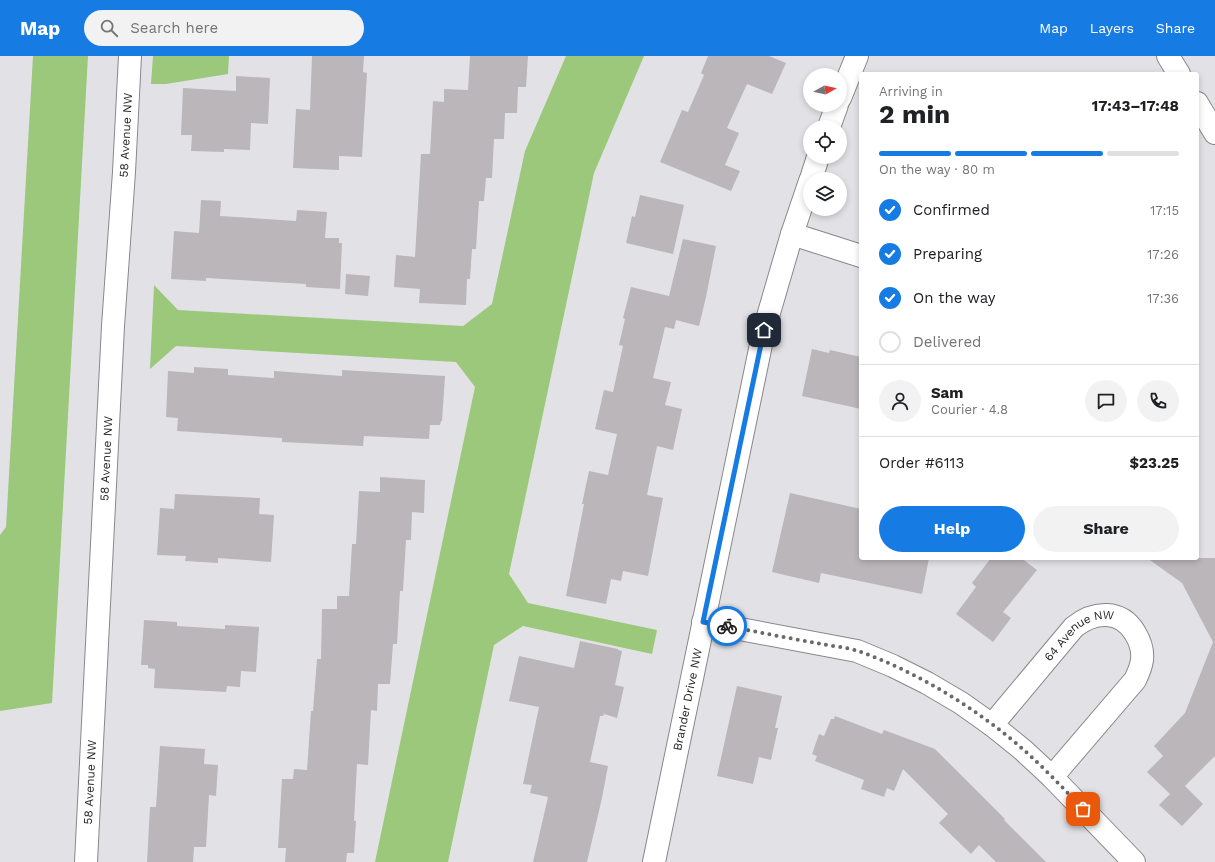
<!DOCTYPE html>
<html lang="en">
<head>
<meta charset="utf-8">
<style>
	body { margin:0; font-family:"Work Sans",sans-serif; background:#f2f2f2; color:#202124; height:100vh; display:flex; flex-direction:column; font-size:15px; white-space:nowrap }
	* { box-sizing:border-box; margin:0 }
	p { font-size:13px; color:#757577 }
	.icon { flex:none; width:22px; height:22px; fill:none; stroke:currentColor; stroke-width:2; stroke-linecap:round; stroke-linejoin:round }
	.map { position:relative; flex:1; overflow:hidden }
	.details { position:absolute; left:859px; top:16px; width:340px; height:488px; display:flex; flex-direction:column; background:#fff; border-radius:4px; box-shadow:0 2px 6px #0003 }
	.details>* { flex:none }
	.needle { width:26px; rotate:82deg }
	.buttons { position:absolute; left:803px; top:12px; display:grid; gap:8px }
	.buttons a { display:grid; place-items:center; width:44px; height:44px; border-radius:50%; background:#fff; box-shadow:0 2px 6px #0003; font-size:20px }
	.pin { position:absolute; display:grid; place-items:center; width:34px; height:34px; color:#fff; margin:-17px; border-radius:8px; box-shadow:0 2px 6px #0006 }
	.courier { position:absolute; display:grid; place-items:center; width:40px; height:40px; margin:-20px; border:3px solid #167be3; border-radius:50%; background:#fff; color:#222; box-shadow:0 1px 5px #0007 }
	.headline em { font-style:normal; font-weight:700 }
	.headline div { display:flex; flex-direction:column-reverse }
	.headline { display:flex; align-items:center; justify-content:space-between; height:68px; padding:0 20px }
	h1 { font-size:26px; font-weight:700; line-height:30px }
	.bar { display:grid; grid-template-columns:repeat(4,1fr); gap:6px 4px; align-content:center; height:48px; padding:0 20px }
	.bar i { height:5px; border-radius:3px; background:#e0e0e0 }
	.bar .on { background:#167be3 }
	.bar p { grid-column:span 4 }
	.line { display:flex; align-items:center; gap:10px; padding:0 20px; border-top:1px solid #e0e0e0 }
	.line div { flex:1 }
	.round { display:grid; place-items:center; flex:none; width:42px; height:42px; border-radius:21px; background:#f2f2f2 }
	ol { padding:0 20px; list-style:none }
	li { display:flex; align-items:center; gap:12px; height:44px }
	li p { margin-inline-start:auto }
	li .icon { padding:4px; border-radius:50%; background:#167be3; color:#fff; stroke-width:4 }
	li:last-child { color:#757577 }
	li i { width:22px; height:22px; border:2px solid #e0e0e0; border-radius:50% }
	.button { display:flex; gap:8px; margin-top:auto; padding:8px 20px }
	.button a { flex:1; height:46px; border-radius:24px; background:#167be3; color:#fff; font-size:16px; font-weight:700; line-height:46px; text-align:center }
	.button a+a { background:#f2f2f2; color:#202124 }
	header { display:flex; align-items:center; gap:24px; box-sizing:border-box; height:56px; padding:0 20px; background:#167be3; color:#fff }
	header strong { font-size:19px }
	nav { display:flex; gap:22px; margin-inline-start:auto; font-size:14px }
	.search { width:280px; height:36px; background:#f2f2f2; display:flex; align-items:center; gap:10px; box-sizing:border-box; padding:0 14px; border-radius:22px; color:#757577; font-size:15px }
	.map>svg:first-child { display:block }
	.green { fill:#9bc87a }
	.building { fill:#bab6b9 }
	.lines { fill:none; stroke-linecap:round; stroke-linejoin:round }
	.minor-casing { stroke:#88888c; stroke-width:24 }
	.minor { stroke:#fff; stroke-width:22 }
	.done { stroke:#69696b; stroke-width:4; stroke-dasharray:0 7.2 }
	.route { stroke:#167be3; stroke-width:5 }
	.labels { text-anchor:middle; stroke-width:3; stroke-linejoin:round; paint-order:stroke }
	.street-label { font-size:12px; fill:#282829; stroke:#fff }
</style>
</head>
<body>
<header>
<strong>Map</strong>
<div class="search"><svg class="icon" aria-label="search" viewBox="0 0 24 24"><circle cx="10" cy="10" r="6"/><path d="M15 15l6 6"/></svg>Search here</div>
<nav><a>Map</a><a>Layers</a><a>Share</a></nav>
</header>
<div class="map">
<svg width="1215" height="806" viewBox="0 0 1215 806">
	<rect width="100%" height="100%" fill="#e2e2e6"/>
	<g class="green">
		<path d="M33,0H88L52,647L0,655V479L6,471Z"/>
		<path d="M153,0H229L228,18L166,28H151Z"/>
		<path d="M566,0H644L594,117L509,518L528,547L657,574L652,598L523,570L494,589L448,806H375L475,331L456,306L176,290L150,313L154,229L178,254L463,270L492,248L525,95Z"/>
	</g>
	<g class="building">
		<path d="M312,0H364L363,16L367,17L362,101L339,100V114L293,112L296,53L310,54Z"/>
		<path d="M470,0H528L526,31H518L517,57H505L504,83H494L492,122H486L484,145H479L476,193H472L470,223H467L466,249L419,247L420,233L394,231L396,199L415,201L421,98H430L433,45L444,46V33L468,34Z"/>
		<path d="M708,0H769L786,7L772,38L747,28L727,72L739,77L725,109L740,115L731,135L660,106L682,54L688,56L704,19L701,17Z"/>
		<path d="M236,20L270,22L268,68L251,67L250,94L224,93V96L191,95L192,79H181L183,32L236,35Z"/>
		<path d="M640,139L684,149L673,198L626,187L632,160L635,161Z"/>
		<path d="M201,144L221,145L220,160L296,165L297,154L327,156L325,182H339V187H342L340,233L306,231V228L206,222V225L171,223L174,175L199,177Z"/>
		<path d="M683,183L716,190L706,241L699,270L676,264L674,273L665,271L653,322L671,326L665,349L682,353L673,394L657,390L647,439L663,442L648,520L623,515L621,525L611,523L606,548L566,540L584,448H582L589,415L608,419L617,378L595,373L604,334L613,336L623,290L619,289L625,263L623,262L631,231L669,240Z"/>
		<path d="M346,218L370,220L368,240L345,238Z"/>
		<path d="M812,293L829,297L830,294L861,301V353L802,340Z"/>
		<path d="M194,311L228,313V319L274,322V315L342,320V314L445,320L442,365H441L440,369H430L429,383L364,380L363,390L282,386V382L177,375L178,362L166,361L168,315L194,317Z"/>
		<path d="M380,421L425,424L424,457L412,456L411,484H406L403,535H400L397,588H393L390,628H378L377,655L371,654L368,709L357,708L354,765H356L354,797H347L346,806H285L286,792H278L282,723H293L294,713L307,714L311,655H313L317,603H321L322,553H337V540H349L352,488H356L359,435L380,436Z"/>
		<path d="M790,437L861,453V502H929L922,538L821,517L819,527L772,516Z"/>
		<path d="M175,438L260,442L259,458L274,459L271,506L218,502V507L185,505L186,500L157,499L160,452L174,453Z"/>
		<path d="M991,502H1021L1037,514L1003,556L1011,562L993,586L956,558L976,531L972,527Z"/>
		<path d="M1147,502H1215V700L1185,730L1203,748L1182,770L1159,749L1170,738L1147,716L1163,700L1154,690L1185,657L1213,586L1182,527Z"/>
		<path d="M144,564L177,566V570L225,573V569L259,571L256,616L241,615L240,631L227,630L226,636L154,632L155,613L148,612V609H141Z"/>
		<path d="M580,585L618,593V594L622,595L615,629L624,631L617,662L604,658L603,660H600L590,706L608,710L602,742L587,806H533L548,741L530,737L532,729L523,728L539,651L509,645L519,600L574,612Z"/>
		<path d="M737,630L782,640L775,672H778L771,704L759,701L753,728L717,720Z"/>
		<path d="M835,660L882,678L884,674L935,693L1005,763L1004,764L1046,806H996L979,789L971,798L939,767L948,758L903,713L894,735L887,732L884,741L861,733L864,724L815,705L817,700L812,698L819,678L824,680L831,663H834Z"/>
		<path d="M160,690L205,693L204,708L218,709L216,740L209,739L206,791H194L193,806H147L150,751H156Z"/>
	</g>
	<g class="lines">
		<defs>
			<g id="minor">
				<path d="M1168,0L1179,18"/>
				<path d="M840,42L857,0"/>
				<path d="M1197,47L1215,77"/>
				<path d="M829,71L837,49"/>
				<path d="M811,123L818,101"/>
				<path d="M792,178L861,200"/>
				<path d="M703,566L857,595L893,610L927,627L961,647L992,669L1023,694L1052,721L1134,806"/>
				<path id="s1" d="M992,669L1074,571C1094,555 1121,553 1135,577C1140,585 1143,595 1142,604C1141,611 1138,618 1135,624L1052,721"/>
				<path id="s2" d="M86,806L113,270L124,116L130,0"/>
				<path id="s3" d="M654,806L764,274L792,178L810,125"/>
			</g>
		</defs>
		<use href="#minor" class="minor-casing"/>
		<use href="#minor" class="minor"/>
	</g>
	<g class="lines">
		<path class="done" d="M727,570C757,576 787,582 817,587C830,590 845,591 858,595C916,615 979,654 1025,695C1045,713 1064,733 1083,753"/>
		<path class="route" d="M727,570L703,566L764,274"/>
	</g>
	<g class="labels">
		<g class="street-label">
			<text dy="4" stroke="none"><textPath href="#s2" startOffset="728">58 Avenue NW</textPath></text>
			<text dy="4" stroke="none"><textPath href="#s2" startOffset="404">58 Avenue NW</textPath></text>
			<text dy="4" stroke="none"><textPath href="#s1" startOffset="128">64 Avenue NW</textPath></text>
			<text dy="4" stroke="none"><textPath href="#s3" startOffset="166">Brander Drive NW</textPath></text>
			<text dy="4" stroke="none"><textPath href="#s2" startOffset="80">58 Avenue NW</textPath></text>
		</g>
	</g>
</svg>
<div class="buttons">
<a><svg class="needle" viewBox="-14 -14 28 28"><path d="M0-13l5 13h-10z" fill="#e53935"/><path d="M0 13l5-13h-10z" fill="#757577"/></svg></a>
<a><svg class="icon" aria-label="locate" viewBox="0 0 24 24"><circle cx="12" cy="12" r="6"/><path d="M12 2v4M12 18v4M2 12h4M18 12h4"/></svg></a>
<a><svg class="icon" aria-label="layers" viewBox="0 0 24 24"><path d="M12 4l9 5-9 5-9-5zM3 14l9 5 9-5"/></svg></a>
</div>
<div class="pin" style="left:1083px;top:753px;background:#ea580c"><svg class="icon" aria-label="bag" viewBox="0 0 24 24"><path d="M5 8h14l-1 12H6zM9 8a3 3 0 0 1 6 0"/></svg></div>
<div class="pin" style="left:764px;top:274px;background:#1f2937"><svg class="icon" aria-label="home" viewBox="0 0 24 24"><path d="M3 11l9-7 9 7M6 9v11h12V9"/></svg></div>
<div class="courier" style="left:727px;top:570px"><svg class="icon" aria-label="bike" viewBox="0 0 24 24"><circle cx="6" cy="16" r="4"/><circle cx="18" cy="16" r="4"/><path d="M6 16l4-8h5l3 8M10 8l3 8H6M13 5h3"/></svg></div>
<section class="details">
<div class="headline"><div><h1>2 min</h1><p>Arriving in</p></div><em>17:43–17:48</em></div>
<div class="bar"><i class="on"></i><i class="on"></i><i class="on"></i><i></i><p>On the way · 80 m</p></div>
<ol>
<li><svg class="icon" aria-label="check" viewBox="0 0 24 24"><path d="M5 12l5 5 9-10"/></svg>Confirmed<p>17:15</p></li>
<li><svg class="icon" aria-label="check" viewBox="0 0 24 24"><path d="M5 12l5 5 9-10"/></svg>Preparing<p>17:26</p></li>
<li><svg class="icon" aria-label="check" viewBox="0 0 24 24"><path d="M5 12l5 5 9-10"/></svg>On the way<p>17:36</p></li>
<li><i></i>Delivered</li>
</ol>
<div class="line" style="height:72px"><a class="round"><svg class="icon" aria-label="person" viewBox="0 0 24 24"><circle cx="12" cy="8" r="4"/><path d="M4 21q1-7 8-7t8 7"/></svg></a><div><b>Sam</b><p>Courier · 4.8</p></div><a class="round"><svg class="icon" aria-label="chat" viewBox="0 0 24 24"><path d="M4 5h16v11H9l-5 4z"/></svg></a><a class="round"><svg class="icon" aria-label="phone" viewBox="0 0 24 24"><path d="M5 4h4l2 5-3 2q2 4 5 5l2-3 5 2v4C11 20 4 13 5 4z"/></svg></a></div>
<div class="line" style="height:52px"><div>Order #6113</div><b>$23.25</b></div>
<div class="button"><a>Help</a><a>Share</a></div>
</section>
</div>
</body>
</html>
